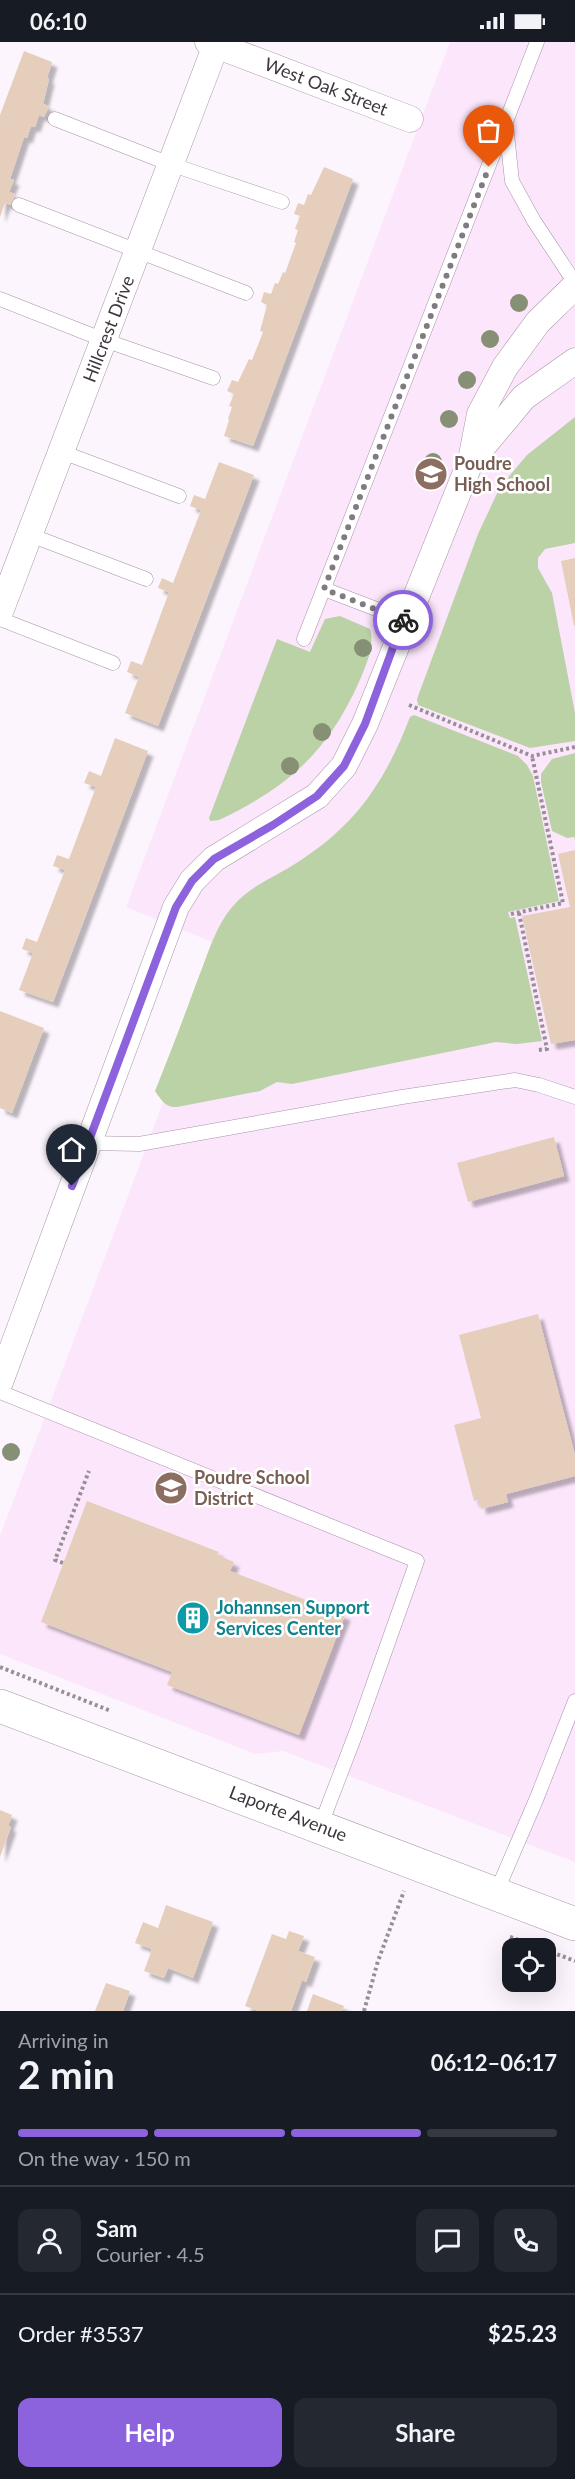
<!DOCTYPE html>
<html lang="en">
<head>
<meta charset="utf-8">
<style>
	body { margin:0; font-family:Lato,sans-serif; background:#242831; color:#f1f3f6; height:100vh; display:flex; flex-direction:column; font-size:22px; white-space:nowrap }
	* { box-sizing:border-box; margin:0 }
	p { font-size:20px; color:#9ea1a6 }
	.icon { flex:none; width:33px; height:33px; fill:none; stroke:currentColor; stroke-width:2; stroke-linecap:round; stroke-linejoin:round }
	.map { position:relative; height:1969px; overflow:hidden }
	.sheet { display:flex; flex-direction:column; background:#171b24; flex:1 }
	.sheet>* { flex:none }
	.fabs { position:absolute; left:502px; top:1896px; display:grid; gap:12px }
	.fabs a { display:grid; place-items:center; width:54px; height:54px; border-radius:12px; background:#171b24; box-shadow:0 6px 24px #0002; font-size:30px }
	.pin { position:absolute; display:grid; place-items:center; width:51px; height:51px; color:#fff; margin:-62px -26px; border-radius:50% 50% 50% 0; rotate:-45deg; box-shadow:0 0 6px #0007 }
	.pin .icon { rotate:45deg }
	.courier { position:absolute; display:grid; place-items:center; width:60px; height:60px; margin:-30px; border:4px solid #8c62dd; border-radius:50%; background:#fff; color:#222; box-shadow:0 2px 8px #0007 }
	.overview em { font-style:normal; font-weight:700 }
	.overview div { display:flex; flex-direction:column-reverse }
	.overview { display:flex; align-items:center; justify-content:space-between; height:102px; padding:0 18px }
	h1 { font-size:39px; font-weight:700; line-height:45px }
	.bar { display:grid; grid-template-columns:repeat(4,1fr); gap:9px 6px; align-content:center; height:72px; padding:0 18px }
	.bar i { height:8px; border-radius:4px; background:#363941 }
	.bar .current { background:#8c62dd }
	.bar p { grid-column:span 4 }
	.line { display:flex; align-items:center; gap:15px; padding:0 18px; border-top:2px solid #363941 }
	.line div { flex:1 }
	.round { display:grid; place-items:center; flex:none; width:63px; height:63px; border-radius:12px; background:#242831 }
	.action { display:flex; gap:12px; margin-top:auto; padding:12px 18px }
	.action a { flex:1; height:69px; border-radius:12px; background:#8c62dd; color:#fff; font-size:24px; font-weight:700; line-height:69px; text-align:center }
	.action a+a { background:#242831; color:#f1f3f6 }
	.status { display:flex; justify-content:space-between; align-items:center; height:42px; padding:0 30px; background:#171b24; direction:ltr }
	.status svg { height:16px; fill:currentColor }
	.map>svg:first-child { display:block }
	.built { fill:#fce6fb }
	.green { fill:#bad2a6 }
	.building { fill:#e5cfbc; filter:url(#shadow) }
	.lines { fill:none; stroke-linecap:round; stroke-linejoin:round }
	.lane-casing { stroke:#a793a6; stroke-width:15 }
	.street-casing { stroke:#a793a6; stroke-width:27 }
	.secondary-casing { stroke:#a793a6; stroke-width:34 }
	.path { stroke:#978f97; stroke-width:4; stroke-dasharray:3 3; stroke-linecap:butt }
	.lane { stroke:#fff; stroke-width:14 }
	.street { stroke:#fff; stroke-width:26 }
	.secondary { stroke:#fff; stroke-width:33 }
	.tree { fill:#869075 }
	.done { stroke:#827a82; stroke-width:6; stroke-dasharray:0 10.8 }
	.route { stroke:#8c62dd; stroke-width:8 }
	.labels { text-anchor:middle; stroke-width:5; stroke-linejoin:round; paint-order:stroke }
	.street-label { font-size:18px; fill:#3f373f; stroke:#fff }
	.education-label { font-size:18px; font-weight:bold; fill:#785e54; stroke:#fff; text-anchor:start }
	.culture-label { font-size:18px; font-weight:bold; fill:#0d838f; stroke:#fff; text-anchor:start }
</style>
</head>
<body>
<div class="status"><b>06:10</b><svg viewBox="0 0 49 12"><path d="M0 12V9h3v3zM5 12V6h3v6zM10 12V3h3v9zM15 12V0h3v12zM26 1h20v11H26zM47 4h2v5h-2z"/></svg></div>
<div class="map">
<svg width="575" height="1969" viewBox="0 0 575 1969">
	<defs>
		<filter id="shadow"><feDropShadow dx="5.5" dy="5.5" stdDeviation="1.5" flood-color="#0004"/></filter>
	</defs>
	<rect width="100%" height="100%" fill="#fdf5fd"/>
	<path class="built" d="M450,0H575V1820L283,1709L255,1712L0,1612V1494L164,1058L157,1050L212,900L126,865Z"/>
	<g class="green">
		<path d="M575,375V501L545,507L538,516V526L552,551L575,671V699L530,706L418,663L417,657L478,492L500,445L527,413Z"/>
		<path d="M340,574L370,587C375,605 366,623 359,640C327,711 288,745 219,778L210,779L209,776L277,597L310,610L325,577Z"/>
		<path d="M414,673L518,714L527,723L533,734L559,859L508,870L510,876L515,875L542,999L517,1002L496,1000L292,1042L277,1040L260,1049L177,1065C166,1066 161,1058 155,1049C169,1014 183,978 196,942C207,916 214,886 233,864C252,842 278,834 301,818C358,781 386,737 410,675Z"/>
		<path d="M575,711V799L574,795L567,796L552,789L541,740V732L552,717Z"/>
	</g>
	<g class="building">
		<path d="M24,9L52,20L47,36L49,37L43,62L49,64L44,75L39,73L35,85L31,84L27,96L24,95L10,137L14,138L9,150L15,152L11,163L5,161L0,175V73Z"/>
		<path d="M324,125L353,137L253,404L224,394L229,378L228,377L232,365L229,364L234,352L227,349L232,338L238,340L249,317L252,318L263,290L260,289L267,263L261,260L264,250L271,252L275,241L278,242L283,230L285,231L296,201L294,200L298,188L295,187L300,174L294,172L298,161L304,163L308,152L311,153Z"/>
		<path d="M219,420L254,433L158,684L125,671L139,635L127,630L131,619L142,623L169,550L158,546L162,536L173,541L201,468L190,464L194,453L205,457Z"/>
		<path d="M575,516V584H574L561,519Z"/>
		<path d="M115,696L148,709L53,960L19,948L33,911L22,907L26,896L37,900L65,828L53,824L57,813L69,817L96,745L84,741L89,729L101,734Z"/>
		<path d="M575,808V998L551,1002L522,874L570,865L558,812Z"/>
		<path d="M0,969L44,986L12,1071L0,1066Z"/>
		<path d="M554,1095L564,1134L468,1160L457,1121Z"/>
		<path d="M538,1272L575,1413V1434L506,1452L508,1460L481,1467L479,1458L474,1459L454,1383L481,1376L459,1293Z"/>
		<path d="M87,1459L219,1510L217,1513L234,1520L230,1529L345,1573L299,1693L167,1643L172,1630L41,1580Z"/>
		<path d="M0,1768L12,1773L8,1784L11,1785L0,1815Z"/>
		<path d="M166,1863L213,1880L193,1936L168,1926L164,1936L144,1929L152,1907L135,1901L143,1880L158,1886Z"/>
		<path d="M289,1889L304,1894L298,1909L315,1915L306,1940L302,1938L291,1969H259L245,1964L272,1892L286,1897Z"/>
		<path d="M106,1941L130,1949L123,1969H95Z"/>
		<path d="M313,1952L344,1964L342,1969H307Z"/>
	</g>
	<g class="lines">
		<defs>
			<g id="lane">
				<path d="M55,77L170,122L282,160"/>
				<path d="M506,83L512,139L534,179L575,241"/>
				<path d="M19,163L246,251"/>
				<path d="M0,257L104,298L213,336"/>
				<path d="M62,410L179,454"/>
				<path d="M30,493L146,537"/>
				<path d="M324,547L405,578"/>
				<path d="M0,577L113,621"/>
				<path d="M304,597L537,0"/>
				<path d="M88,1101L139,1102L402,1055L515,1038L539,1043L575,1055"/>
				<path d="M0,1350L417,1519L356,1691L320,1785"/>
				<path d="M496,1851L536,1758L575,1659"/>
			</g>
			<g id="street">
				<path d="M208,0L410,77"/>
				<path d="M473,416L524,355L575,319"/>
				<path d="M0,570L216,3"/>
				<path d="M0,1340L176,865L192,839L214,817L317,754L344,724L365,682L471,418L480,372L505,325L538,280L575,244"/>
			</g>
			<path id="secondary" d="M0,1664L575,1882"/>
		</defs>
		<use href="#lane" class="lane-casing"/>
		<use href="#street" class="street-casing"/>
		<use href="#secondary" class="secondary-casing"/>
		<g class="path">
			<path d="M409,663L532,714L575,705"/>
			<path d="M519,871L547,1007L538,1008"/>
			<path d="M511,872L563,861L532,714"/>
			<path d="M63,1521L55,1518L89,1429"/>
			<path d="M0,1625L111,1669"/>
			<path d="M510,1895L542,1906"/>
			<path d="M546,1908L575,1919"/>
			<path d="M364,1969L378,1919L404,1849"/>
		</g>
		<use href="#lane" class="lane"/>
		<use href="#street" class="street"/>
		<use href="#secondary" class="secondary"/>
	</g>
	<g class="tree">
		<circle cx="519" cy="261" r="9"/>
		<circle cx="490" cy="297" r="9"/>
		<circle cx="467" cy="338" r="9"/>
		<circle cx="449" cy="377" r="9"/>
		<circle cx="433" cy="420" r="9"/>
		<circle cx="363" cy="606" r="9"/>
		<circle cx="322" cy="690" r="9"/>
		<circle cx="290" cy="724" r="9"/>
		<circle cx="11" cy="1410" r="9"/>
	</g>
	<g class="lines">
		<path class="done" d="M403,578L324,547L489,125"/>
		<path class="route" d="M72,1144L176,865L192,839L214,817L273,783L317,754L344,724L365,682L403,578"/>
	</g>
	<defs>
		<symbol id="school-disc" viewBox="-11 -11 22 22"><circle r="9.5" fill="#8d6e63" stroke="#fff"/><path d="M0-5L7-2L0 1L-7-2ZM-4 1L0 2.5L4 1V4Q0 6-4 4Z" fill="#fff"/></symbol>
		<symbol id="building-disc" viewBox="-11 -11 22 22"><circle r="9.5" fill="#0f9aa8" stroke="#fff"/><path d="M-4-6H4V6H1V3H-1V6H-4ZM-2.5-4.3h1.7v1.8h-1.7ZM.8-4.3h1.7v1.8H.8ZM-2.5-1h1.7V.8h-1.7ZM.8-1h1.7V.8H.8Z" fill="#fff"/></symbol>
	</defs>
	<g fill-rule="evenodd">
		<use href="#school-disc" x="412" y="413" width="38" height="38"/>
		<use href="#school-disc" x="152" y="1427" width="38" height="38"/>
		<use href="#building-disc" x="174" y="1557" width="38" height="38"/>
	</g>
	<g class="labels">
		<g class="street-label">
			<text transform="translate(326 45) rotate(21)" y="6">West Oak Street</text>
			<text transform="translate(109 287) rotate(-69)" y="6">Hillcrest Drive</text>
			<text transform="translate(288 1772) rotate(21)" y="6">Laporte Avenue</text>
		</g>
		<g class="education-label">
			<text x="454" y="428">Poudre<tspan x="454" dy="21">High School</tspan></text>
			<text x="194" y="1442">Poudre School<tspan x="194" dy="21">District</tspan></text>
		</g>
		<g class="culture-label">
			<text x="216" y="1572">Johannsen Support<tspan x="216" dy="21">Services Center</tspan></text>
		</g>
	</g>
</svg>
<div class="fabs">
<a><svg class="icon" aria-label="locate" viewBox="0 0 24 24"><circle cx="12" cy="12" r="6"/><path d="M12 2v4M12 18v4M2 12h4M18 12h4"/></svg></a>
</div>
<div class="pin" style="left:489px;top:125px;background:#ea580c"><svg class="icon" aria-label="bag" viewBox="0 0 24 24"><path d="M5 8h14l-1 12H6zM9 8a3 3 0 0 1 6 0"/></svg></div>
<div class="pin" style="left:72px;top:1144px;background:#1f2937"><svg class="icon" aria-label="home" viewBox="0 0 24 24"><path d="M3 11l9-7 9 7M6 9v11h12V9"/></svg></div>
<div class="courier" style="left:403px;top:578px"><svg class="icon" aria-label="bike" viewBox="0 0 24 24"><circle cx="6" cy="16" r="4"/><circle cx="18" cy="16" r="4"/><path d="M6 16l4-8h5l3 8M10 8l3 8H6M13 5h3"/></svg></div>
</div>
<section class="sheet">
<div class="overview"><div><h1>2 min</h1><p>Arriving in</p></div><em>06:12–06:17</em></div>
<div class="bar"><i class="current"></i><i class="current"></i><i class="current"></i><i></i><p>On the way · 150 m</p></div>
<div class="line" style="height:108px"><a class="round"><svg class="icon" aria-label="person" viewBox="0 0 24 24"><circle cx="12" cy="8" r="4"/><path d="M4 21q1-7 8-7t8 7"/></svg></a><div><b>Sam</b><p>Courier · 4.5</p></div><a class="round"><svg class="icon" aria-label="chat" viewBox="0 0 24 24"><path d="M4 5h16v11H9l-5 4z"/></svg></a><a class="round"><svg class="icon" aria-label="phone" viewBox="0 0 24 24"><path d="M5 4h4l2 5-3 2q2 4 5 5l2-3 5 2v4C11 20 4 13 5 4z"/></svg></a></div>
<div class="line" style="height:78px"><div>Order #3537</div><b>$25.23</b></div>
<div class="action"><a>Help</a><a>Share</a></div>
</section>
</body>
</html>
